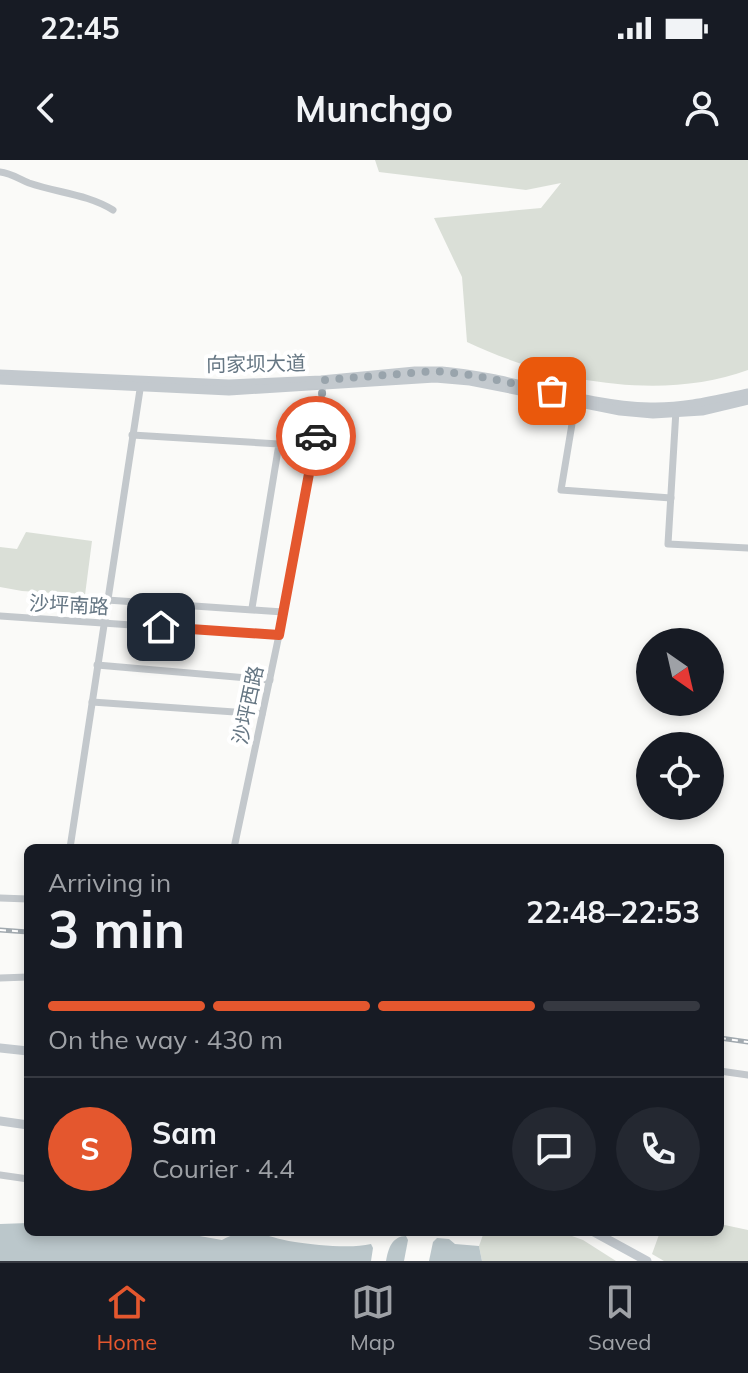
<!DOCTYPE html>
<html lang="en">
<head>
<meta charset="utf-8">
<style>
	body { margin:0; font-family:Mulish,"Noto Sans SC",sans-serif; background:#242831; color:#f1f3f6; height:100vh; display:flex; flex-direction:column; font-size:30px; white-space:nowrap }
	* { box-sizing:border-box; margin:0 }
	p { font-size:26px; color:#9ea1a6 }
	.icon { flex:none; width:44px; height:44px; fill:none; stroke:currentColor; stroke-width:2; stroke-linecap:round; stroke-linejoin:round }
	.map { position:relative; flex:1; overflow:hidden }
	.side { position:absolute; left:24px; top:684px; width:700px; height:392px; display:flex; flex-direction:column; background:#171b24; border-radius:12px; box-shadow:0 4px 12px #0003 }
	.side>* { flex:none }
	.needle { width:52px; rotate:146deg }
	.fabs { position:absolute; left:636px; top:468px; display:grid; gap:16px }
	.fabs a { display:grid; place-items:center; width:88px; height:88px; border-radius:50%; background:#171b24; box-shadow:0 4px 12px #0003; font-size:40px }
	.pin { position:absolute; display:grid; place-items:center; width:68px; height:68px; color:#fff; margin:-34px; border-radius:16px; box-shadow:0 4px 12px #0006 }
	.courier { position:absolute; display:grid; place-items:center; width:80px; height:80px; margin:-40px; border:6px solid #e4572e; border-radius:50%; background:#fff; color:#222; box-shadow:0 2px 10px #0007 }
	.head em { font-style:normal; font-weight:700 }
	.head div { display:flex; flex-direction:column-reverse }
	.head { display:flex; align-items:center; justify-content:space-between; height:136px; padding:0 24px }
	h1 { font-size:52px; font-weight:700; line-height:60px }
	.bar { display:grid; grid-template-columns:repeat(4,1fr); gap:12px 8px; align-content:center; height:96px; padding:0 24px }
	.bar i { height:10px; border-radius:6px; background:#363941 }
	.bar .selected { background:#e4572e }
	.bar p { grid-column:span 4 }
	.line { display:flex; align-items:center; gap:20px; padding:0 24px; border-top:2px solid #363941 }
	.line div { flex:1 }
	.round { display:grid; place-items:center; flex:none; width:84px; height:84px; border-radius:42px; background:#242831 }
	.status { display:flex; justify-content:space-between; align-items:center; height:56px; padding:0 40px; background:#171b24; direction:ltr }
	.status svg { height:22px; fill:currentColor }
	header { display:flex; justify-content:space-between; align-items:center; height:104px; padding:0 24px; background:#171b24; font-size:36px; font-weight:700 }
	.dock { display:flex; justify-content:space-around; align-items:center; height:112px; border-top:2px solid #363941; background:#171b24; font-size:22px; color:#9ea1a6 }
	.dock a { display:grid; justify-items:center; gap:4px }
	.dock .selected { color:#e4572e }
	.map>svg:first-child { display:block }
	.green { fill:#dadfd7 }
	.water { fill:#bbc7cb }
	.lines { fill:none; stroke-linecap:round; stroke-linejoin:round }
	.minor { stroke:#c3c8cc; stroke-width:7 }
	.major { stroke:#c3c9ce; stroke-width:9 }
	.rail-casing { stroke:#a2aab0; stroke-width:5 }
	.rail { stroke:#fff; stroke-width:2; stroke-dasharray:6; stroke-linecap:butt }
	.done { stroke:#99a4ac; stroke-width:8; stroke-dasharray:0 14.4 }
	.route { stroke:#e4572e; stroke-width:10 }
	.labels { text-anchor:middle; stroke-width:8; stroke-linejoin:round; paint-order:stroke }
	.street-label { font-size:20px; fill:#657683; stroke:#fff }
</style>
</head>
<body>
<div class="status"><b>22:45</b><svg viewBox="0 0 49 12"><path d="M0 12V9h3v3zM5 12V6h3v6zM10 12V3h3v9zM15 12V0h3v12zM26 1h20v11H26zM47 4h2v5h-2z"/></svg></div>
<header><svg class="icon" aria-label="back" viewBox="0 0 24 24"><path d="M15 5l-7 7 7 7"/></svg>Munchgo<svg class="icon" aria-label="person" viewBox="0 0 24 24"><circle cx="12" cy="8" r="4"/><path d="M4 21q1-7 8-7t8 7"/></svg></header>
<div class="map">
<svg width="748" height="1101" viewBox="0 0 748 1101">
	<rect width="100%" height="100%" fill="#fafaf8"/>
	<g class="green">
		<path d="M375,0H748V210C661,242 548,221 467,182L462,117L434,58L541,48L561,23L526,30L379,12Z"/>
		<path d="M26,372L92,381L85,435L22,431L0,427V387L17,389Z"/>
		<path d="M720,1064L748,1070V1101H664L652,1094L660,1072H720Z"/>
		<path d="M484,1072H561L583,1080L616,1101H482L479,1086Z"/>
	</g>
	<g class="water">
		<path d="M28,1063V1072H177L222,1080C251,1064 265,1078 295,1082C316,1085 351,1089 371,1084L373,1088L371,1101H0V1064Z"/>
		<path d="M406,1076L408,1080L404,1101H386C388,1089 392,1076 406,1076Z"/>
		<path d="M437,1078L449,1079L455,1084L479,1086L482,1101H429L433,1082Z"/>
	</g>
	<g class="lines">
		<g class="minor">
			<path d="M0,12C11,13 19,19 29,23C58,33 87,34 113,50"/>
			<path d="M576,240L561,330L671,338"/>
			<path d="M676,250L668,384L748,388"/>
			<path d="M132,275L279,284L252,448"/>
			<path d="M107,440L283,452"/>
			<path d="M0,456L279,475"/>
			<path d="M97,505L270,520"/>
			<path d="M92,542L262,554"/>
			<path d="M70,688L141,223"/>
			<path d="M234,688L279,475L320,252L323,222"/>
			<path d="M0,738L28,739"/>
			<path d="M0,818L28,817"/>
			<path d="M720,911L748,915"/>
			<path d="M0,1015L28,1019"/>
		</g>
		<g class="major">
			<path d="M0,214L229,224L321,220L415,211H442C512,217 580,245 650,247C684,248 715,240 748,233"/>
			<path d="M0,220L229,231L435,218L470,221L620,251L653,254L702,251L748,240"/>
			<path d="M0,888L28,891"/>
			<path d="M0,961L28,965"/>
			<path d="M594,1072L647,1101"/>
		</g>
		<defs>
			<g id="rail">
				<path d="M0,770L28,772"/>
				<path d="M720,878L748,882"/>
			</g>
		</defs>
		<use href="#rail" class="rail-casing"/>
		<use href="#rail" class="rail"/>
	</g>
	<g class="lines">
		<path class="done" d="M316,276L324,220L436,211L471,215L552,231"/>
		<path class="route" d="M161,467L279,475L316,276"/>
	</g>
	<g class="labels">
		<g class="street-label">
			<text transform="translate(256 204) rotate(-1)" y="7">向家坝大道</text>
			<text transform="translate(69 445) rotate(3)" y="7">沙坪南路</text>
			<text transform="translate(248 545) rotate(-78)" y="7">沙坪西路</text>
		</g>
	</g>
</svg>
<div class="fabs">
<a><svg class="needle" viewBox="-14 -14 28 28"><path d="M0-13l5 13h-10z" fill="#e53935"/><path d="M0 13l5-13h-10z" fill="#9ea1a6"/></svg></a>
<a><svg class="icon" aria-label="locate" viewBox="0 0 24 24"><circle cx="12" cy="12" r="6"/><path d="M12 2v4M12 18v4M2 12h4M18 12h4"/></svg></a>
</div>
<div class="pin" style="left:552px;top:231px;background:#ea580c"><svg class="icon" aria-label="bag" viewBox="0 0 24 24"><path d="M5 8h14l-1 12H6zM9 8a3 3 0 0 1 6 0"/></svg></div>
<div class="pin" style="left:161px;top:467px;background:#1f2937"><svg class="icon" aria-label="home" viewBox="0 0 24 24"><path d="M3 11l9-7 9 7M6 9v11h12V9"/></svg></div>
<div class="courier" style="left:316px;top:276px"><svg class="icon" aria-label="car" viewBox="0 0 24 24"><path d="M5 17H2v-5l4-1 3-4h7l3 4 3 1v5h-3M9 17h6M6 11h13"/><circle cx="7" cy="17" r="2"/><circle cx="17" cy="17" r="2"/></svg></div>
<section class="side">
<div class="head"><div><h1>3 min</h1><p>Arriving in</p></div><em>22:48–22:53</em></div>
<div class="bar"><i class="selected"></i><i class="selected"></i><i class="selected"></i><i></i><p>On the way · 430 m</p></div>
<div class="line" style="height:144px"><b class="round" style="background:#e4572e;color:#fff">S</b><div><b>Sam</b><p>Courier · 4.4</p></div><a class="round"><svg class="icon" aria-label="chat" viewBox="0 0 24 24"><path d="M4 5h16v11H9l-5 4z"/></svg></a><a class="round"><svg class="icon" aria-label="phone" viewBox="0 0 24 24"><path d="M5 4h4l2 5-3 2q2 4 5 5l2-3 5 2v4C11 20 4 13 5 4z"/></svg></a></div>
</section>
</div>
<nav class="dock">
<a class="selected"><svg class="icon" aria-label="home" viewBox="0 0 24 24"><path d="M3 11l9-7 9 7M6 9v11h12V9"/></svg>Home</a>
<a><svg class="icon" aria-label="map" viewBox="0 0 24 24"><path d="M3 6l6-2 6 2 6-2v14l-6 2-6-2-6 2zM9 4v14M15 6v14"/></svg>Map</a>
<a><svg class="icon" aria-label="saved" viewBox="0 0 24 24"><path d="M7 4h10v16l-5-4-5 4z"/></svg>Saved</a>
</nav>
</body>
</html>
